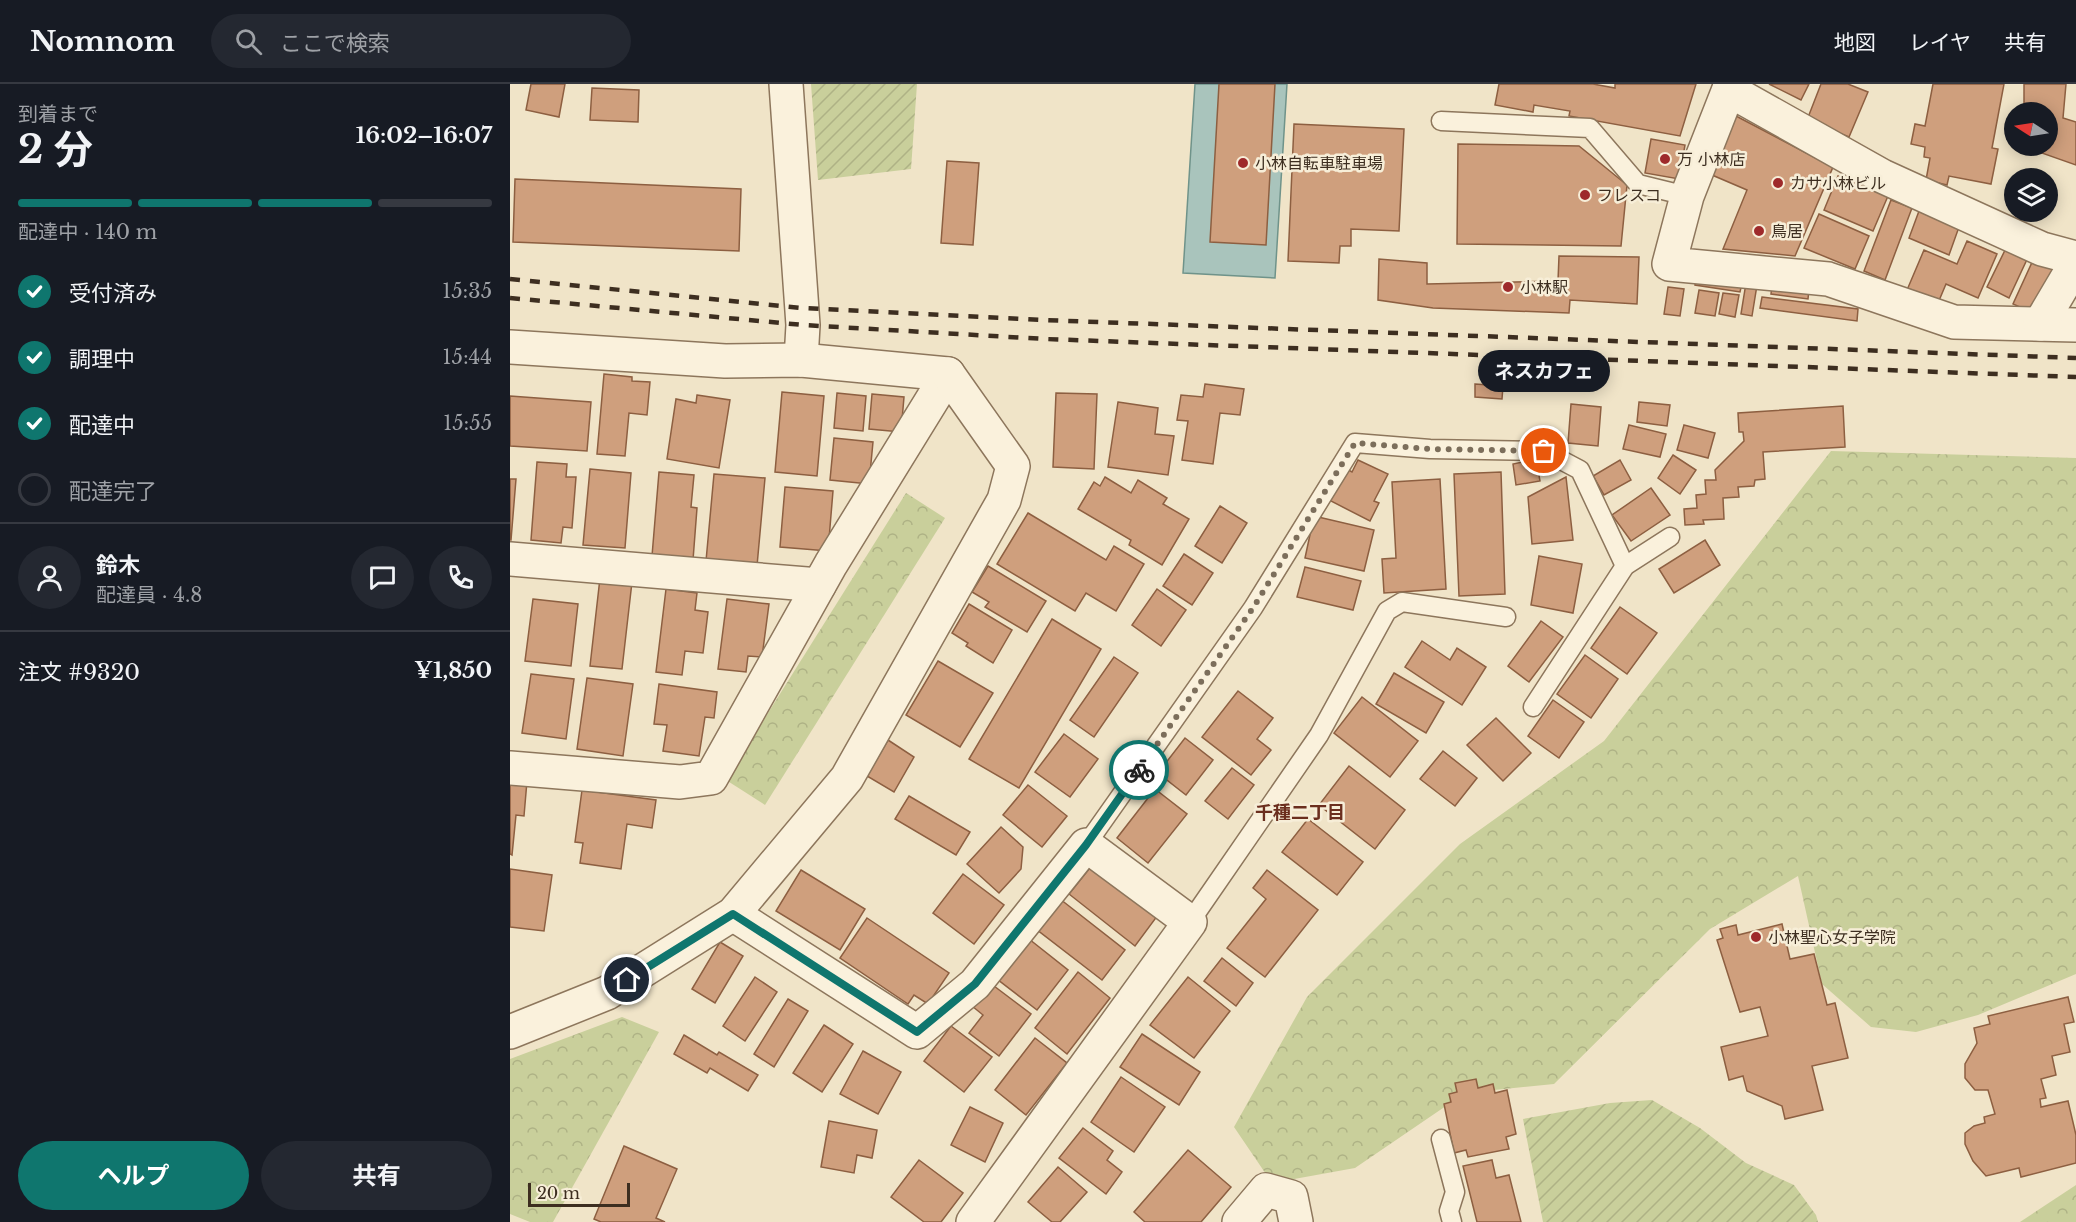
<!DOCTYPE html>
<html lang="ja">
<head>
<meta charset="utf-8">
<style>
	body { margin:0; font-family:"Libre Baskerville","Noto Sans JP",serif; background:#242831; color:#f1f3f6; height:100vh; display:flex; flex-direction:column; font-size:22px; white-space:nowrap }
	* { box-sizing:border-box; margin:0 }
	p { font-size:20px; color:#9ea1a6 }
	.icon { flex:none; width:33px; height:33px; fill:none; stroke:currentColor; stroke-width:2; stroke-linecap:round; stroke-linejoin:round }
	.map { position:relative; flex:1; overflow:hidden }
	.details { display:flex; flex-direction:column; background:#171b24; width:510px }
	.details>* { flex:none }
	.needle { width:39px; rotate:282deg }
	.controls { position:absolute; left:1494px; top:18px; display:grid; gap:12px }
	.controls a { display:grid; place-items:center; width:54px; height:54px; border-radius:50%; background:#171b24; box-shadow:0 3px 15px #0003; font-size:30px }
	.scale { position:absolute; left:18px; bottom:15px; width:102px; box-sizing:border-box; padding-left:6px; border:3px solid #3d2e20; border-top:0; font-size:16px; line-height:21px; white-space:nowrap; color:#3d2e20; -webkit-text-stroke:4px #f7eed8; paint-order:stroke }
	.pin { position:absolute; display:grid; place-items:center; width:51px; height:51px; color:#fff; margin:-26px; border:3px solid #fff; border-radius:50%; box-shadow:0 2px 6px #0007 }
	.courier { position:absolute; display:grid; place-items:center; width:60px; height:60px; margin:-30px; border:4px solid #0f766e; border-radius:50%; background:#fff; color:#222; box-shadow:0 2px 8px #0007 }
	.bubble { position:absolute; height:42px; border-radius:21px; background:#171b24; box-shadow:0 3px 15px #0003; font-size:20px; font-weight:700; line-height:42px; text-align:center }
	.headline em { font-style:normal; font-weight:700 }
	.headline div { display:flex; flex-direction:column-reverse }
	.headline { display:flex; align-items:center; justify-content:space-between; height:102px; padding:0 18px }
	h1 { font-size:39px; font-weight:700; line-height:45px }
	.bar { display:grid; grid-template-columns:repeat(4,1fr); gap:9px 6px; align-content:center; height:72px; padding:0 18px }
	.bar i { height:8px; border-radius:4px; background:#363941 }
	.bar .selected { background:#0f766e }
	.bar p { grid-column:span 4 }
	.line { display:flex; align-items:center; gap:15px; padding:0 18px; border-top:2px solid #363941 }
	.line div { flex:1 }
	.round { display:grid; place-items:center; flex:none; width:63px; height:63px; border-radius:32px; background:#242831 }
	ol { padding:0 18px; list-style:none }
	li { display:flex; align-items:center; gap:18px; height:66px }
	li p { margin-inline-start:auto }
	li .icon { padding:6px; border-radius:50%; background:#0f766e; color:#fff; stroke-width:4 }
	li:last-child { color:#9ea1a6 }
	li i { width:33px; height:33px; border:3px solid #363941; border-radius:50% }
	.primary-button { display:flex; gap:12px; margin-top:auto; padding:12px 18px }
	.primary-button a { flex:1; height:69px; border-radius:36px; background:#0f766e; color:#fff; font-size:24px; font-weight:700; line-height:69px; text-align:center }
	.primary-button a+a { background:#242831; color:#f1f3f6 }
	header { display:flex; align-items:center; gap:36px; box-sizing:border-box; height:84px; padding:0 30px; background:#171b24; border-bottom:2px solid #363941 }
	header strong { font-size:28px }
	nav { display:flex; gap:33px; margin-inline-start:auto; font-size:21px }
	.search { width:420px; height:54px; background:#242831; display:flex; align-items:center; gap:15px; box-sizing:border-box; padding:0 21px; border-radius:33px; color:#9ea1a6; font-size:22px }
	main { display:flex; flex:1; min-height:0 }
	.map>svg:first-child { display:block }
	.forest { fill:url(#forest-crowns) }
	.garden { fill:url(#garden-furrows) }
	.water { fill:#a9c4bc; stroke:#6f938a; stroke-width:1.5 }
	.building { fill:#cf9f7d; stroke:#8d5f41; stroke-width:1.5 }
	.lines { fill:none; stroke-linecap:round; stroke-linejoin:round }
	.service-casing { stroke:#8d765c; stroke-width:21 }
	.minor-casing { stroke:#8d765c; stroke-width:36 }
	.tertiary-casing { stroke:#8d765c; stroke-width:36 }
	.service { stroke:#faf1dc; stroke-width:18 }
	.minor { stroke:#faf1dc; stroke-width:33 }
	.tertiary { stroke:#faf1dc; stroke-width:33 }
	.rail { stroke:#3d2e20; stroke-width:4.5; stroke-dasharray:10 10; stroke-linecap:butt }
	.done { stroke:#7c6e5b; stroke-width:6; stroke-dasharray:0 10.8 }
	.route { stroke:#0f766e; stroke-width:8 }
	.poi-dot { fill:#9e2a2b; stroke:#f7eed8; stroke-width:2 }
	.labels { text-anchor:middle; stroke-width:5; stroke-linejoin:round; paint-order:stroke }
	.poi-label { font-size:16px; fill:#3d2e20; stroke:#f7eed8; text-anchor:start }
	.neighbourhood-label { font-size:18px; font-weight:bold; fill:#6b2e1e; stroke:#f7eed8 }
</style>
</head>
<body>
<header>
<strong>Nomnom</strong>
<div class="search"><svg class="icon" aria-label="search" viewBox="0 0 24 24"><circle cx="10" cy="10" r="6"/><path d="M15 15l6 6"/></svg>ここで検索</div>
<nav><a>地図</a><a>レイヤ</a><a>共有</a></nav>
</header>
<main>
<section class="details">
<div class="headline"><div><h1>2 分</h1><p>到着まで</p></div><em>16:02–16:07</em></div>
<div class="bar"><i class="selected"></i><i class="selected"></i><i class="selected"></i><i></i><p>配達中 · 140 m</p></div>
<ol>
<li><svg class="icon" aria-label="check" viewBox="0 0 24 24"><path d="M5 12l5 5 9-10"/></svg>受付済み<p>15:35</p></li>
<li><svg class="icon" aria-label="check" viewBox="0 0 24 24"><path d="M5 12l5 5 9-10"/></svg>調理中<p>15:44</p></li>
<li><svg class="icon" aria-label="check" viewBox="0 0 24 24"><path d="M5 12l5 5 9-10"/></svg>配達中<p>15:55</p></li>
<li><i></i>配達完了</li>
</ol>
<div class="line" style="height:108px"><a class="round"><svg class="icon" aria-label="person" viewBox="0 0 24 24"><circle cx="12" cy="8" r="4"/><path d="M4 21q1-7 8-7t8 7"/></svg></a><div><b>鈴木</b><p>配達員 · 4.8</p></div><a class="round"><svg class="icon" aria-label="chat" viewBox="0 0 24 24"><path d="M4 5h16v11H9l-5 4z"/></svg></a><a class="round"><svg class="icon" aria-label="phone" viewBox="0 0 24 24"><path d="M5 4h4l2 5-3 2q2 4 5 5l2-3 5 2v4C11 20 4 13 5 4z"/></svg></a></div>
<div class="line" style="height:78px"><div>注文 #9320</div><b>¥1,850</b></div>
<div class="primary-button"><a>ヘルプ</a><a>共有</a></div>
</section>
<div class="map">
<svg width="1566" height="1138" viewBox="0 0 1566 1138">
	<defs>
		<pattern id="forest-crowns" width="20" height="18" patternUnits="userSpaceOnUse" patternTransform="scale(1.5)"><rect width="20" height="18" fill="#c9cf9b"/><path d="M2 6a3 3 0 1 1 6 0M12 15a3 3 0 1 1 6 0" fill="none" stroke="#aeb285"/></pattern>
		<pattern id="garden-furrows" width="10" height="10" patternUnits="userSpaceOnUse" patternTransform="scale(1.5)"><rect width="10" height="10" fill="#c9cf9b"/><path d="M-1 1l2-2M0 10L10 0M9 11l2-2" fill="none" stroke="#aeb285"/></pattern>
	</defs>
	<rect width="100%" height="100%" fill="#f0e4c8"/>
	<g class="forest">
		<path d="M1321,367L1566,374V890L1468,931L1406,948L1361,943L1312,900L1288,792L1200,845L1044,1000L955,1009L845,1084L762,1099L724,1043L797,913L950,760L1094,657Z"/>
		<path d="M396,409L435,434L255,721L216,696Z"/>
		<path d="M112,933L149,948L43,1138H20L0,1130V975Z"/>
		<path d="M1566,1101V1138H1510Z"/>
	</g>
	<g class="garden">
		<path d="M301,0H407L401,85L308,96Z"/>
		<path d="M1142,1016L1190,1044L1236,1079L1284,1101L1306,1131L1308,1138H1033L1013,1035L1100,1019Z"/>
	</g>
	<path class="water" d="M685,0H777L765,194L673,189Z"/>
	<g class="building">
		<path d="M21,0H55L49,33L16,26Z"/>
		<path d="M709,0H765L756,161L700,158Z"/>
		<path d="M989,0H1083L1105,4V0H1186L1170,52L1059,32L1060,27L1024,21L1023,28L985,21Z"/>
		<path d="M1259,0H1299L1291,16Z"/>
		<path d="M1311,0H1338L1358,8L1339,53L1297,36Z"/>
		<path d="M1423,0H1494L1482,64L1488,65L1481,100L1439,92L1437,101L1416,96L1420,74L1414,73L1415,63L1401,60L1405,40L1415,42Z"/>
		<path d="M1514,0H1556L1553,34L1566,38V81L1515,63L1538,62V28H1514Z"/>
		<path d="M82,4L129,6L128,38L80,36Z"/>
		<path d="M1226,32L1323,83L1285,172L1213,165L1237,106L1202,91Z"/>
		<path d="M784,40L894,45L889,147L841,145V162H830L829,179L778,177Z"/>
		<path d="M1141,55L1175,61L1169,95L1135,89Z"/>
		<path d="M948,60L1069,62L1117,101L1111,162L947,160Z"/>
		<path d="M437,77L469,79L463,161L431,159Z"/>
		<path d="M1328,92L1378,112L1363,147L1314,126Z"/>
		<path d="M5,95L231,105L229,167L3,158Z"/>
		<path d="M1381,116L1402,124L1375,196L1354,187Z"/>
		<path d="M1409,127L1449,143L1439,171L1399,154Z"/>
		<path d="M1309,130L1359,152L1345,185L1294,164Z"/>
		<path d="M1457,157L1487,170L1468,214L1436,200L1428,219L1397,206L1414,166L1447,180Z"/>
		<path d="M1499,158L1520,169L1499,214L1477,203Z"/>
		<path d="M1049,172L1129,173L1127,220L1060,216L1059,229L923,224L868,216L869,175L917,179V200L1048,197Z"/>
		<path d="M1524,174L1544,183L1523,229L1503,220Z"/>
		<path d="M1186,192L1232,199L1230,208L1185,201Z"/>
		<path d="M1236,199L1247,201L1242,232L1231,230Z"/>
		<path d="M1262,201L1299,205L1298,215L1261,210Z"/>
		<path d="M1158,203L1174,205L1170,232L1154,230Z"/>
		<path d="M1189,206L1209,209L1205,232L1185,229Z"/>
		<path d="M1213,209L1229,211L1225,233L1209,230Z"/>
		<path d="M1252,213L1348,225L1347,237L1250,224Z"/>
		<path d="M94,290L122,293V297L140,298L137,331L119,329L115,372L87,370Z"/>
		<path d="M695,300L734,305L730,331L710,329L703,380L672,376L678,337L667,336L671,311L693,313Z"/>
		<path d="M965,300L993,302L992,315L965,313Z"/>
		<path d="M272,308L314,312L307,392L265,388Z"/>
		<path d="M327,309L356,312L353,347L324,344Z"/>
		<path d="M546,309L587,310L584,385L543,383Z"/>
		<path d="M362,310L394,313L391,348L359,345Z"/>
		<path d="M187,311L220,316L209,384L157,375L166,315L186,319Z"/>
		<path d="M0,312L81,318L77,367L0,362Z"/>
		<path d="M608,318L648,324L645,350L664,352L658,391L598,383Z"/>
		<path d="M1129,318L1160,321L1157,342L1127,338Z"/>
		<path d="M1061,320L1091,323L1088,362L1058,359Z"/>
		<path d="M1333,322L1335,363L1253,368L1255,395L1245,396L1244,402L1228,403L1229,413L1213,414L1214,435L1193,436L1194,440L1175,441L1174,425L1187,424L1186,411L1196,410L1195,396H1206L1205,386L1234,357L1233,348H1229L1228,329Z"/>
		<path d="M1119,341L1156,350L1150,373L1113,365Z"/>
		<path d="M1174,341L1205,349L1198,374L1167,366Z"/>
		<path d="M324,354L363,358L359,400L320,396Z"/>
		<path d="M1163,371L1186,386L1170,410L1148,394Z"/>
		<path d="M1026,375L1030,397L1006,401L1003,380Z"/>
		<path d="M848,376L878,390L864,417L869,419L860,437L819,416L835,384L842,388Z"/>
		<path d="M1110,376L1121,396L1094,411L1083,392Z"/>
		<path d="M27,378L57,380L56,393H66L62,444L53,443L51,459L21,456Z"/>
		<path d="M80,385L121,389L115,464L73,461Z"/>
		<path d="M149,388L184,391L181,423L187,424L183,476L142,472Z"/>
		<path d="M991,388L995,510L949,512L944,390Z"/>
		<path d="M204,390L255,394L247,482L196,477Z"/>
		<path d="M595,393L621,409L628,396L657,414L653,420L679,435L652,481L619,461L621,456L568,425L584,398L590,402Z"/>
		<path d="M1056,393L1063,456L1022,460L1018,413Z"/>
		<path d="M0,395H6L1,456H0Z"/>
		<path d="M930,395L936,505L874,509L872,475L886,474L882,398Z"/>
		<path d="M275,403L323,407L318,467L270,463Z"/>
		<path d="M1141,404L1160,431L1121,457L1102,431Z"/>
		<path d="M710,422L737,439L712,479L685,462Z"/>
		<path d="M518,429L596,476L604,462L634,480L606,527L576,509L565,527L487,480Z"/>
		<path d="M804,432L864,446L854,487L795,474Z"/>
		<path d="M1195,456L1210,481L1164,509L1149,485Z"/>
		<path d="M674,470L703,489L682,521L653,502Z"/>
		<path d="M1029,472L1072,480L1063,529L1021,521Z"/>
		<path d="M478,482L536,517L517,548L475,523L479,518L462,508Z"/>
		<path d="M795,483L851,497L843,526L787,513Z"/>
		<path d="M90,494L122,498L112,585L80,582Z"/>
		<path d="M156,505L187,509L185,526L198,528L193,569L175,567L172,591L146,588Z"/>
		<path d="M647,505L676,526L651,562L622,541Z"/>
		<path d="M23,515L68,520L61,582L15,577Z"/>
		<path d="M217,515L259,520L252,573L238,572L236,588L208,585Z"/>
		<path d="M459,520L502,546L483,579L456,562L458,559L442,549Z"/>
		<path d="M1110,523L1147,549L1117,590L1081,564Z"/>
		<path d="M542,535L591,565L509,704L459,675Z"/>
		<path d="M1031,537L1053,553L1019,598L998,582Z"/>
		<path d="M912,557L940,576L947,564L976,583L952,621L895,583Z"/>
		<path d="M1075,571L1108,595L1081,634L1047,610Z"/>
		<path d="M604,573L628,589L584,653L560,636Z"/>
		<path d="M428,577L483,609L450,663L396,631Z"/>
		<path d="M884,589L934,618L916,649L866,620Z"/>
		<path d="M21,590L64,595L56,655L12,649Z"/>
		<path d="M77,594L123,600L113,672L67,665Z"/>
		<path d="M149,600L207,608L204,634L195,633L189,672L153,667L157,641L144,640Z"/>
		<path d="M728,607L763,634L747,655L761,666L741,691L692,653Z"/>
		<path d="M852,613L908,657L880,693L824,649Z"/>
		<path d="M1043,616L1074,638L1049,674L1018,652Z"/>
		<path d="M986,634L1021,669L993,697L957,661Z"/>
		<path d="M554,650L588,675L560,713L525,688Z"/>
		<path d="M675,654L703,676L676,711L648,689Z"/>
		<path d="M378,656L404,673L384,708L357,692Z"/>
		<path d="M933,667L967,694L945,722L910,695Z"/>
		<path d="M839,682L895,726L865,765L809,721Z"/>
		<path d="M722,684L744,701L718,735L695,717Z"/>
		<path d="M0,695L17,697L14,732L6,731L2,771L0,770Z"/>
		<path d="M518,701L557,732L532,763L493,731Z"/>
		<path d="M645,705L677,730L638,779L607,754Z"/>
		<path d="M72,706L146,716L142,744L117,740L111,785L70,779L73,759L65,758Z"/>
		<path d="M399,712L460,748L446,771L385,735Z"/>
		<path d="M798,735L853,778L827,811L772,768Z"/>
		<path d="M491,743L513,763L511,785L489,809L457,780Z"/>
		<path d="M583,780L648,831L625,862L559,810Z"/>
		<path d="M0,785L42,791L34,847L0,843Z"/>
		<path d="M291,786L355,825L330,866L266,827Z"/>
		<path d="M757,786L808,826L755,893L717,864L756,815L743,804Z"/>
		<path d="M453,790L494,821L464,860L423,829Z"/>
		<path d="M550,815L615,866L592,896L526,845Z"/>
		<path d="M357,834L439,889L418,920L404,911L398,920L330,874Z"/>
		<path d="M1272,840L1280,875L1304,870L1317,921L1325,919L1338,974L1302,982L1313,1026L1275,1035L1272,1022L1237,1007L1233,992L1219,996L1211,963L1258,952L1250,923L1230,928L1207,856L1213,854L1210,845L1226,841L1228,851Z"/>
		<path d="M519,855L558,886L527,926L487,895Z"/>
		<path d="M210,858L233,872L205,919L182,905Z"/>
		<path d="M712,874L743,899L726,922L694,897Z"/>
		<path d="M568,888L600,914L557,970L525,944Z"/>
		<path d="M245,893L267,908L235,957L213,942Z"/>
		<path d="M678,893L720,927L684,974L640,941Z"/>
		<path d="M480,899L521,930L489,972L459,949L473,931L462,922Z"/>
		<path d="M1558,913L1564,938L1554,940L1560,968L1542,972L1546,991L1531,995L1536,1014L1530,1015L1531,1023L1558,1017L1566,1051V1079L1511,1093L1509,1084L1476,1092L1463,1077L1455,1060V1049L1464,1042L1475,1039L1474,1033L1485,1030L1478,1006H1465L1455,994V980L1467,959L1464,944L1480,940L1478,932Z"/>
		<path d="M278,915L298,927L264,983L244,970Z"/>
		<path d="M314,941L343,960L312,1008L283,989Z"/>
		<path d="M441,942L482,973L454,1008L414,977Z"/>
		<path d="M632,950L690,988L669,1021L610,983Z"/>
		<path d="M174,951L207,971L209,968L248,991L238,1007L200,984L197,989L164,970Z"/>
		<path d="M525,954L557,979L516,1031L485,1006Z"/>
		<path d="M353,967L391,988L368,1030L330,1010Z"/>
		<path d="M611,993L655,1023L624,1068L581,1038Z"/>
		<path d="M966,995L968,1004L983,1000L985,1009L997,1006L1006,1050L996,1053L999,1065L958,1073L956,1066L944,1069L934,1020L941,1018L939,1010L947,1008L945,999Z"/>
		<path d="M460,1023L493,1039L475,1078L441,1061Z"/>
		<path d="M319,1037L367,1046L362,1074L347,1071L344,1089L311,1083Z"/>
		<path d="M573,1044L603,1067L597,1076L612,1088L596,1110L549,1074Z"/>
		<path d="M114,1062L167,1085L146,1134L155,1138H91L84,1135Z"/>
		<path d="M678,1066L721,1103L691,1138H635L624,1128Z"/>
		<path d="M409,1076L453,1109L431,1138H414L381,1113Z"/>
		<path d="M982,1076L986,1094L999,1091L1011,1138H967L953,1082Z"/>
		<path d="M548,1083L577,1108L550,1138H542L518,1118Z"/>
	</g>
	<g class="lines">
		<defs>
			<g id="service">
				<path d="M931,37L1080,44L1128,100L1177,112"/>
				<path d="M1023,623L1115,482L1160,453"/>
				<path d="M576,761L743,524L845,359L920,365L1034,367L1070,386L1115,482"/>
				<path d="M680,838L809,651L877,527L892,518L996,533"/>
				<path d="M931,1055L945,1108L939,1127L942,1138"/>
			</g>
			<g id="minor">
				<path d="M276,0L293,241L291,276"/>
				<path d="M1221,0L1177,112L1159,180L1318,195L1444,238L1566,241"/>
				<path d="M1219,6L1372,92L1532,165L1566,174"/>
				<path d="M1530,240L1566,179"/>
				<path d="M0,263L215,277L291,276L438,290L321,480L201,694L170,698L0,684"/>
				<path d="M0,475L309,501"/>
				<path d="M223,830L407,948L465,900L576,761L680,838L463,1138"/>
				<path d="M729,1138L756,1106L781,1113L786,1138"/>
			</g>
			<path id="tertiary" d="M0,948L97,909L223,830L337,694L494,416L503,382L438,290"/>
		</defs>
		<use href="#service" class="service-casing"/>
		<use href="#minor" class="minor-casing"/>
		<use href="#tertiary" class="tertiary-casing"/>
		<use href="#service" class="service"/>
		<use href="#minor" class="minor"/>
		<use href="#tertiary" class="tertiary"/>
		<g class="rail">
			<path d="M0,195L292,224L533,236L1566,274"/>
			<path d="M0,214L293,241L535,255L1566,293"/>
		</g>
	</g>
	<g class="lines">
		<path class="done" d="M629,686L743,524L845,359L920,365L1034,367"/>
		<path class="route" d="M117,896L223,830L407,948L465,900L576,761L629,686"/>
	</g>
	<g class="poi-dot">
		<circle cx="1155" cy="75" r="6"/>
		<circle cx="733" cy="79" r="6"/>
		<circle cx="1268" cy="99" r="6"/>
		<circle cx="1075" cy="111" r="6"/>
		<circle cx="1249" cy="147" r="6"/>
		<circle cx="998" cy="203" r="6"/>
		<circle cx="1246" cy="853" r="6"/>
	</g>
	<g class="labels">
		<g class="poi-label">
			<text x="1167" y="81">万 小林店</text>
			<text x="745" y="85">小林自転車駐車場</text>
			<text x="1280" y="105">カサ小林ビル</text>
			<text x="1087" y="117">フレスコ</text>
			<text x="1261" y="153">鳥居</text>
			<text x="1010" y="209">小林駅</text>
			<text x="1258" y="859">小林聖心女子学院</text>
		</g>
		<g class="neighbourhood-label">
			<text x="790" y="735">千種二丁目</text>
		</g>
	</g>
</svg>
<div class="controls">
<a><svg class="needle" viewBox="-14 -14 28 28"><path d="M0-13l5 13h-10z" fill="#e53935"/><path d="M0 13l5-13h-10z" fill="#9ea1a6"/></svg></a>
<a><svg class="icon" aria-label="layers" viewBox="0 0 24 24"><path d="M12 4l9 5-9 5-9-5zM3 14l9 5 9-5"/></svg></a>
</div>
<div class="scale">20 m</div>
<div class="pin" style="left:1034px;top:367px;background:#ea580c"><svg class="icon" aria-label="bag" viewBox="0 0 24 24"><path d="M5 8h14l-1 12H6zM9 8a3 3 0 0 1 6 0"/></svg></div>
<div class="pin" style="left:117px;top:896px;background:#1f2937"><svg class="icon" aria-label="home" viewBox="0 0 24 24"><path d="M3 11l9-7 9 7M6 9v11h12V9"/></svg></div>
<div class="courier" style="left:629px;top:686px"><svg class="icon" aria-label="bike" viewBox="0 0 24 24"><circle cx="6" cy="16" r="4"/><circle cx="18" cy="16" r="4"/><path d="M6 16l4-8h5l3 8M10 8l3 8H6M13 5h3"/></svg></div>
<div class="bubble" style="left:968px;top:266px;width:132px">ネスカフェ</div>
</div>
</main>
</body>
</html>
